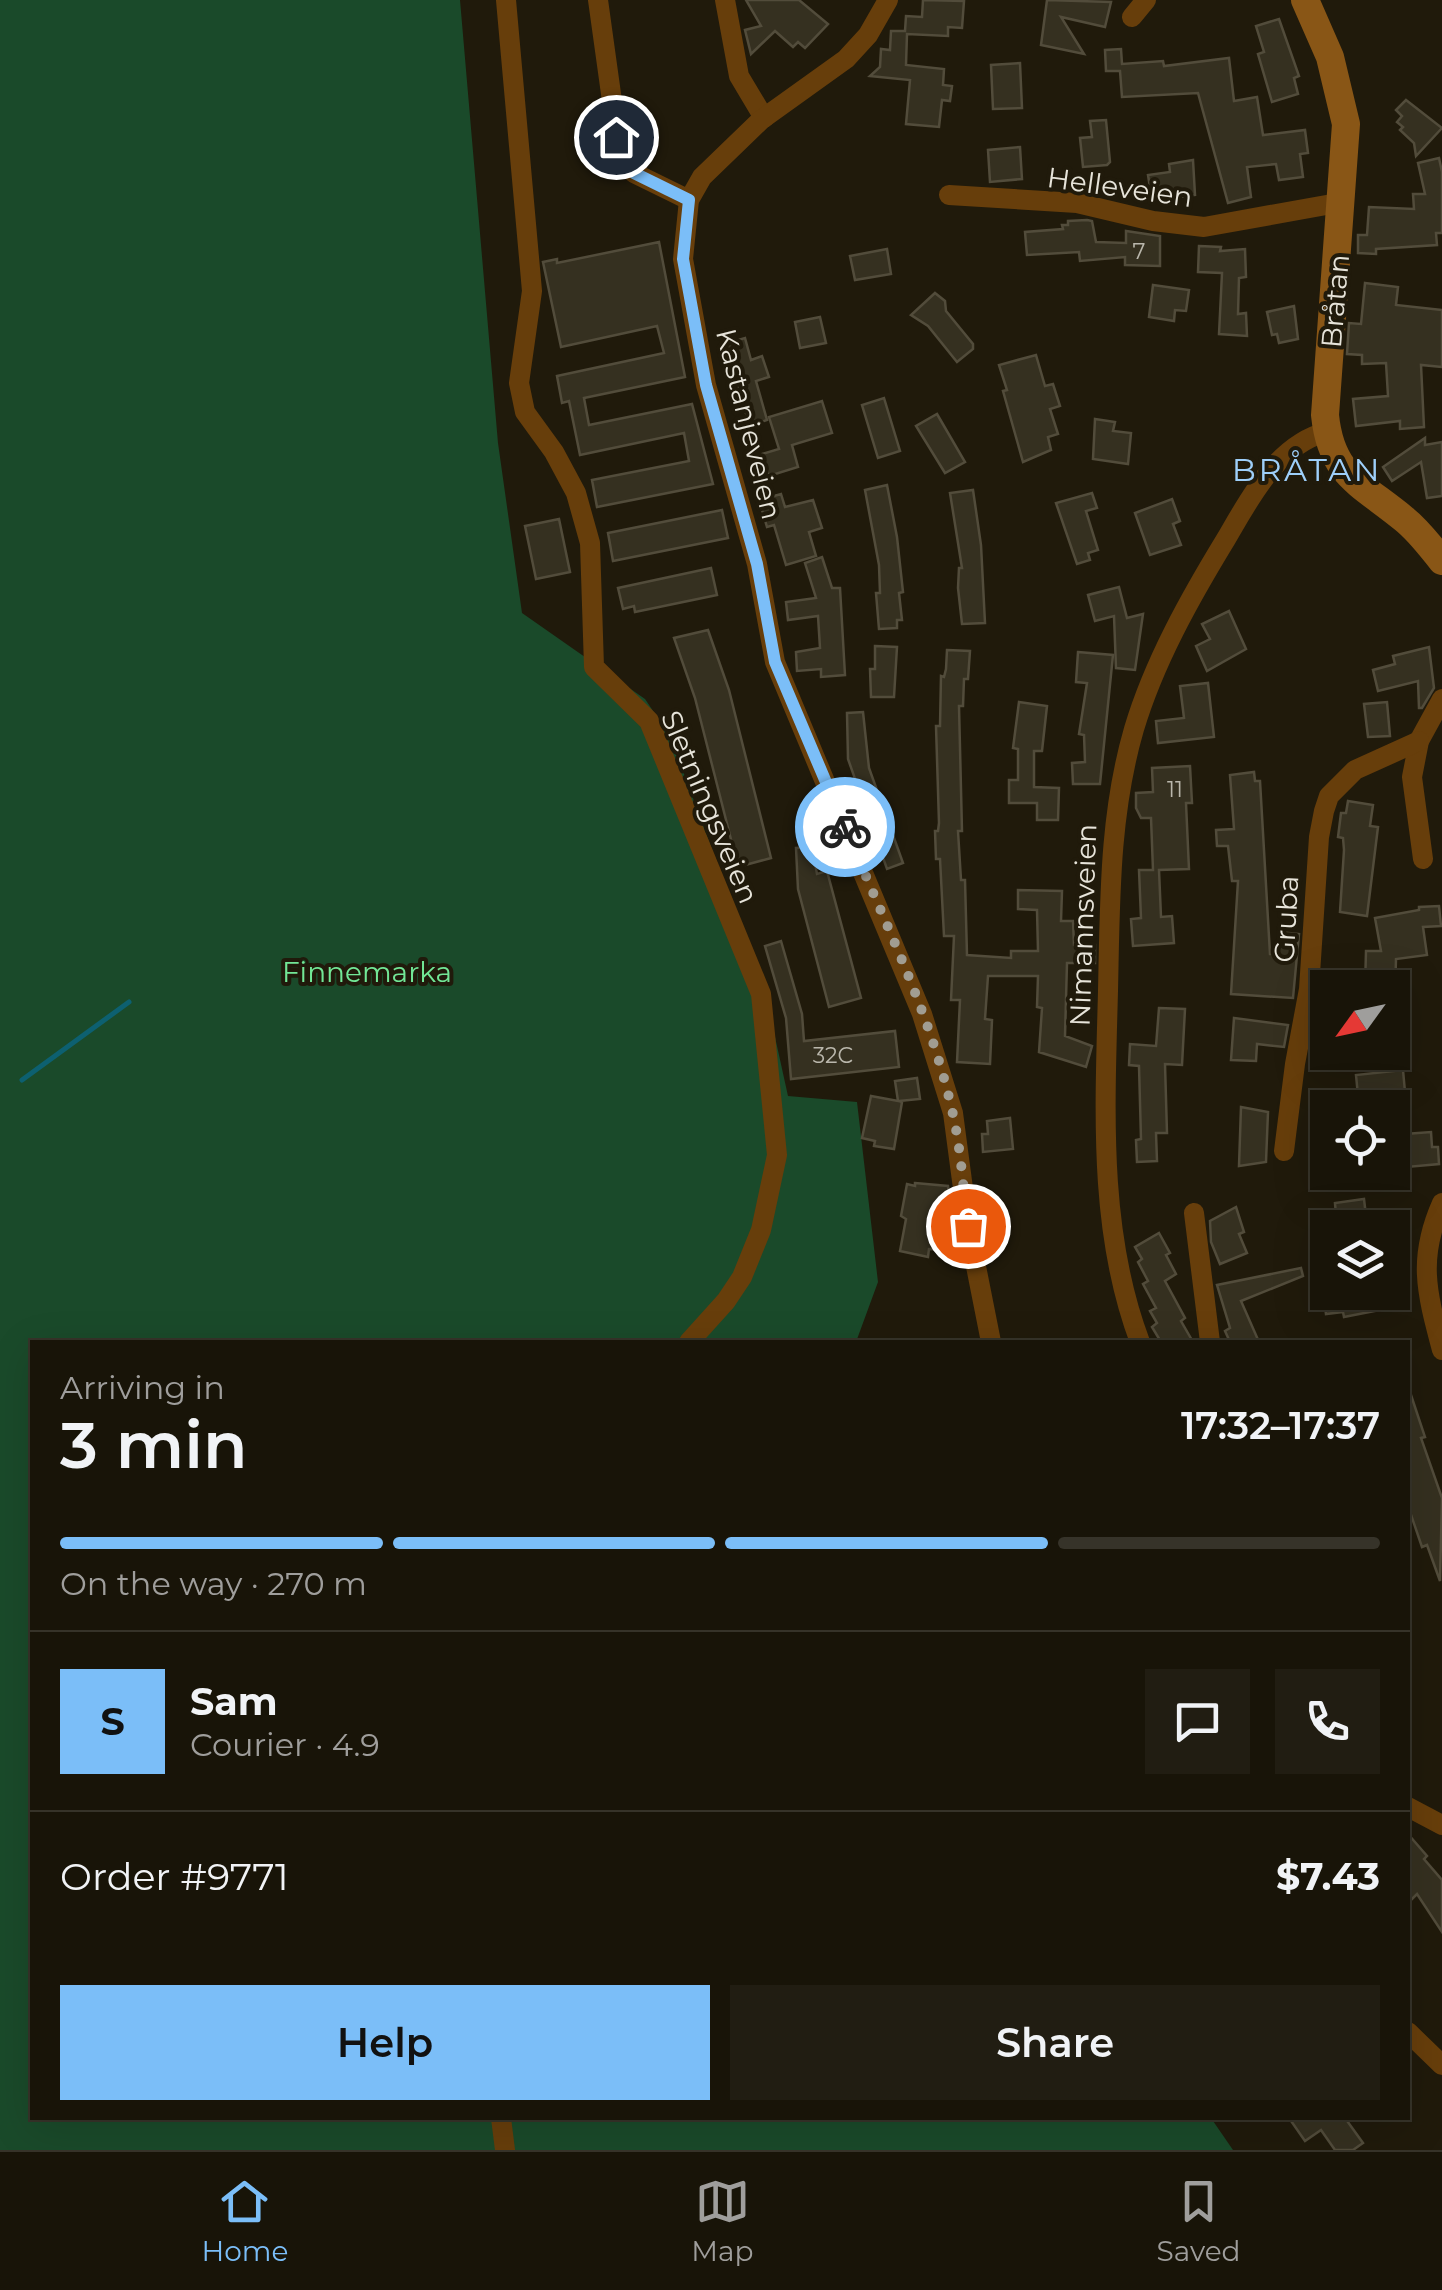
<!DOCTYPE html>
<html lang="en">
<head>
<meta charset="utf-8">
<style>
	body { margin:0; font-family:Montserrat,sans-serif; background:#211d12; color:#f1f3f6; height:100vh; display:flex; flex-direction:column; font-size:38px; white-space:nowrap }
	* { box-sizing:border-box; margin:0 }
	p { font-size:32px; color:#9f9e9c }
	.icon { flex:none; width:55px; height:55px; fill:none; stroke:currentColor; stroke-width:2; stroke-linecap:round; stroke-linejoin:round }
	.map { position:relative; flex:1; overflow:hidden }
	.details { position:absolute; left:30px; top:1340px; width:1380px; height:780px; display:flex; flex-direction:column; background:#181408; border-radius:0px; box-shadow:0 10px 40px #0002,0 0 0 2px #363329 }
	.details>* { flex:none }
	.needle { width:65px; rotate:237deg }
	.fabs { position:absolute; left:1310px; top:970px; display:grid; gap:20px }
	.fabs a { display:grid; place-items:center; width:100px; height:100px; border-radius:0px; background:#181408; box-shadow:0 10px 40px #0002,0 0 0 2px #363329; font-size:50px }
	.pin { position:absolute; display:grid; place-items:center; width:85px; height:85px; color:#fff; margin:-42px; border:5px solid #fff; border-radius:50%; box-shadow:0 2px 10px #0007 }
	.courier { position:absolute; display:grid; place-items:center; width:100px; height:100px; margin:-50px; border:8px solid #7bbef8; border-radius:50%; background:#fff; color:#222; box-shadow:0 2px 12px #0007 }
	.head em { font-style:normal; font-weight:600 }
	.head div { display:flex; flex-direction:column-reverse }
	.head { display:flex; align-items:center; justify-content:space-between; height:170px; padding:0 30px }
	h1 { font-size:65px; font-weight:600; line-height:75px }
	.bar { display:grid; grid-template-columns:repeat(4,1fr); gap:15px 10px; align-content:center; height:120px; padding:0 30px }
	.bar i { height:12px; border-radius:8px; background:#363329 }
	.bar .active { background:#7bbef8 }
	.bar p { grid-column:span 4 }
	.line { display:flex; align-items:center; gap:25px; padding:0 30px; border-top:2px solid #363329 }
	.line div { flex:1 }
	.round { display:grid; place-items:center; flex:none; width:105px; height:105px; border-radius:0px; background:#211d12 }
	.action { display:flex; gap:20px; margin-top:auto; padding:20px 30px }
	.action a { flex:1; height:115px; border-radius:0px; background:#7bbef8; color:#111; font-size:40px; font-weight:600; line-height:115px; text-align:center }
	.action a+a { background:#211d12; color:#f1f3f6 }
	.tab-bar { display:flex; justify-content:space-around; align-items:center; height:140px; border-top:2px solid #363329; background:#181408; font-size:28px; color:#9f9e9c }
	.tab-bar a { display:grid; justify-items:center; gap:5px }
	.tab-bar .active { color:#7bbef8 }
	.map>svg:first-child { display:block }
	.forest { fill:#1a4a2a }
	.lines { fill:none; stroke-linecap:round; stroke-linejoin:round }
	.stream { stroke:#0d6070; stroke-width:5 }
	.building { fill:#353020; stroke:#524c3b; stroke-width:2.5 }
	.minor { stroke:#673e0b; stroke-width:20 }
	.secondary { stroke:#895616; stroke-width:28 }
	.done { stroke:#a19d92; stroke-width:10; stroke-dasharray:0 18 }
	.route { stroke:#7bbef8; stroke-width:12 }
	.labels { text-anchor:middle; stroke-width:8; stroke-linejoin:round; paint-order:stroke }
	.number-label { font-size:22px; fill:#bab7ac }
	.street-label { font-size:28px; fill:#e7e4da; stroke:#201a0b }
	.park-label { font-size:28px; fill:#72e796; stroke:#201a0b }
	.quarter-label { font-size:32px; letter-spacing:2.5px; fill:#9ecffa; stroke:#201a0b }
</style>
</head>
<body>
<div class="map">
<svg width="1442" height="2150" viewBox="0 0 1442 2150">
	<rect width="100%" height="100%" fill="#201a0b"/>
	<path class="forest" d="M0,0H460L498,443L522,613L645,699L670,736L766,996L788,1096L857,1102L878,1282L856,1342H32V2118H1211L1233,2150H0Z"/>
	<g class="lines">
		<path class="stream" d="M22,1080L129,1002"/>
	</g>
	<g class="building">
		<path d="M746,0H799L828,24L805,48L798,42L793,47L775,31L751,54L745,30L761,26Z"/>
		<path d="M923,0L964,1L962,28L948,27V36L907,34L906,65L944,69L943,85L952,86L950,101L942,100L939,127L906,124L910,80L870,76L880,67L881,49L890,50L891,31H905L906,16L922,17Z"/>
		<path d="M1047,0L1111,2L1105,27L1061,17L1084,54L1041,45Z"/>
		<path d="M1279,19L1299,76L1294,78L1298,94L1272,102L1258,54L1264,52L1256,26Z"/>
		<path d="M1121,49L1122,64L1163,61L1164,66L1229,58L1234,101L1257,97L1263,135L1305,130L1308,153L1300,154L1303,177L1279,180L1276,164L1247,167L1251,197L1228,203L1198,93L1122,97L1120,71H1106L1105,50Z"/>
		<path d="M1020,63L1022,108L993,109L991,65Z"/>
		<path d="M1406,100L1442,128L1416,156L1414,143L1400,130L1403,127L1397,122L1402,116L1396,110Z"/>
		<path d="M1106,120L1110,162L1107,165L1083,167L1080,138L1092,137L1090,121Z"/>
		<path d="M1020,147L1022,179L990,182L988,150Z"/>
		<path d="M1439,158L1442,172V233H1436L1437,245L1376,249V254L1358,253V235H1367L1369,207L1414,209L1413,194H1425L1418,163Z"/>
		<path d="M1193,160L1195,195L1152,200L1148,175L1170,172L1169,164Z"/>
		<path d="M1087,220L1092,221L1096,242L1126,243V231L1160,236V266L1125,265V257L1080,261L1079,252L1027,255L1025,232L1063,229L1062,225H1068V221Z"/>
		<path d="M659,242L685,377L584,398L589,425L692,404L713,484L597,507L592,480L689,461L684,433L580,455L569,401L562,403L557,376L664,353L657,326L561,347L543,262L557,259V263Z"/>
		<path d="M1199,246L1221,247L1220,251L1245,249L1246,277L1239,278L1238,314L1246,313L1247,336L1219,334L1222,273L1198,272Z"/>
		<path d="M887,249L891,274L855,280L850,256Z"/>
		<path d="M1365,283L1398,287L1396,305L1442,310V367L1421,365L1424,427L1400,429V421L1356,426L1353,399L1388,396L1386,363L1362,364V355L1347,354L1349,323L1361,324Z"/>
		<path d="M1153,285L1189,290L1186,311L1175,310L1174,321L1149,317Z"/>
		<path d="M935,293L945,301L946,311L973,344V349L957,362L928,326L911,315Z"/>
		<path d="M1294,306L1298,339L1279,343L1277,334L1272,335L1267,312Z"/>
		<path d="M820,317L826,343L800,348L795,322Z"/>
		<path d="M745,338L751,360L762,356L769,377L756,381L767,420L750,426L724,344Z"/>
		<path d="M1036,355L1045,386L1053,384L1060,406L1050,409L1058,434L1048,437L1051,450L1023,462L1003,391L1007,390L999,365Z"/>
		<path d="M884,398L900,451L878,458L862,405Z"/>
		<path d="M822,401L832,433L792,445L798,467L769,476L762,454L779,449L769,417Z"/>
		<path d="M937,414L965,462L945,473L916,426Z"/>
		<path d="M1095,419L1115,422L1113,431L1131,433L1128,464L1093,459Z"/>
		<path d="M1425,438V445L1442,442V496L1427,498L1421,462L1392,481L1383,467Z"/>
		<path d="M887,485L897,537L903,592L899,593L902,620H897V628L879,629L876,593H880L879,565L865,490Z"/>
		<path d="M973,490L981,545L985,623L962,624L958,588L959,568H962L950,493Z"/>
		<path d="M1092,493L1097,508L1086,511L1098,550L1088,553L1090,560L1077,564L1056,503Z"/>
		<path d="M781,494L785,507L813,500L822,528L809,532L816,556L786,565L774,525L767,527L759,500Z"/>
		<path d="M1172,499L1180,521L1173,524L1181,545L1150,555L1135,513Z"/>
		<path d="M722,510L728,538L613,561L608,533Z"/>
		<path d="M559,519L570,572L536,579L525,526Z"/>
		<path d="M822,557L832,588H840L845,675L821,677V669L797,671L796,652L820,648L818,616L788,620L786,602L816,598L805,563Z"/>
		<path d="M711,568L717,595L635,612L634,606L623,609L618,588Z"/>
		<path d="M1119,587L1127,618L1143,614L1135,670L1116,668L1114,616L1095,621L1088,595Z"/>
		<path d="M1229,611L1246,649L1207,671L1196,646L1210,639L1202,624Z"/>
		<path d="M708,630L729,690L771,858L738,867L695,698L674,638Z"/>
		<path d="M875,646L897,647L894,697H871L870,669H875Z"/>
		<path d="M1429,647L1434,688L1422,708H1419L1418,681L1378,691L1373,670L1395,664L1393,656Z"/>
		<path d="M947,650L970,651L968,679H964L963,706H959L962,831H958L961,880H965L967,955L1011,958V951H1038L1037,910L1018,909V890L1062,891L1061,921H1073L1074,945H1095V963H1067L1065,1036L1092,1046L1086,1067L1039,1052L1042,1008L1037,1007L1038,976H988L985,1019L992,1020L990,1064L957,1062L960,1000H951L954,936H944L940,859H936L935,831H938L939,823L936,726H940L941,676L944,677L946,669Z"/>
		<path d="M1078,652L1113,655L1100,784H1073L1072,763L1085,762L1084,735L1079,734L1087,683L1076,682Z"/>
		<path d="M1208,683L1214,737L1158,743L1156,721L1184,718L1180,686Z"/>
		<path d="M1019,702L1047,706L1042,751H1034V787L1059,788L1058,820H1037V803H1009V780H1018V749L1013,748Z"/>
		<path d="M1387,702L1390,736L1368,737L1364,704Z"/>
		<path d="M863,712L869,768L903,863L887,869L848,759L847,713Z"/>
		<path d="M1190,766L1192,803H1186L1189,869L1159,870L1161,917L1172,916L1174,943L1133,946L1131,919L1141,918L1139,870H1153L1151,818H1141L1136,808V793L1153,792L1152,768Z"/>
		<path d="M1254,772L1255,781H1260L1270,954H1277L1281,932L1299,934L1293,998L1231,994L1238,881H1232L1228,846H1217L1216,830L1234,829L1230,775Z"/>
		<path d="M1348,801L1373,805L1370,826L1378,827L1367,916L1340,912L1344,850L1343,838L1338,837L1341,813H1346Z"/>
		<path d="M812,847L817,874L827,871L861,998L829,1007L798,889L796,848Z"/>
		<path d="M1439,906L1441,926L1423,927L1427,955L1396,959L1395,992L1392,988H1365L1366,951H1381L1375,918L1419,910V907Z"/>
		<path d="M781,941L802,1014L804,1041L895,1031L899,1067L791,1079L786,1018L765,946Z"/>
		<path d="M1159,1008L1185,1009L1182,1065L1165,1064L1167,1133H1156L1157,1161L1137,1162L1136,1140L1141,1139L1139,1066L1129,1065L1130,1044L1156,1046Z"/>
		<path d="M1234,1018L1288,1025L1284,1047L1257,1044L1256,1061L1231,1060Z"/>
		<path d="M1403,1070L1405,1092L1389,1094L1390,1103L1359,1106L1356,1075Z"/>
		<path d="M917,1078L920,1099L899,1101L902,1102L894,1149L874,1146L875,1141L862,1138L871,1096L898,1101L895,1081Z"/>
		<path d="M1241,1107L1268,1112L1266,1162L1239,1166Z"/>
		<path d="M1010,1118L1013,1149L983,1152L982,1134H988L987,1121Z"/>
		<path d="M1431,1132L1432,1147H1438L1439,1164L1407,1167L1405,1134Z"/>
		<path d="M915,1183L948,1186L950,1204L946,1208L952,1250L929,1249L928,1257L900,1251L906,1219L901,1216L907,1184L915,1186Z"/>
		<path d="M1364,1199L1366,1216L1356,1217L1357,1228H1337L1335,1203Z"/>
		<path d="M1236,1207L1244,1232L1239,1234L1247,1253L1220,1264L1211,1242L1210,1221Z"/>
		<path d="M1159,1233L1170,1253L1166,1255L1176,1274L1165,1281L1185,1318L1181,1321L1193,1342H1161L1152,1327L1157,1323L1150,1311L1156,1308L1143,1284L1148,1281L1138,1262L1142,1259L1135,1247Z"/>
		<path d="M1301,1268L1303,1276L1241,1301L1259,1342H1230L1225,1331L1230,1328L1217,1285Z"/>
		<path d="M1340,1292H1388L1390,1308L1344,1317L1343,1312L1326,1314L1324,1298L1341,1296Z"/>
		<path d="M1410,1392L1425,1437L1421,1438L1442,1498L1440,1581L1427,1545L1422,1547L1408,1506Z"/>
		<path d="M1408,1834L1427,1856L1424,1859L1442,1880V1932L1417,1894L1408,1903Z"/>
		<path d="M1289,2118H1345L1363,2143L1353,2150H1335L1321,2130L1305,2141Z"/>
	</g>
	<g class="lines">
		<g class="minor">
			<path d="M506,0L532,291L519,383L525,412L554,452L576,493L590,543L594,667L649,721L761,994L777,1155L761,1230L742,1277L726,1301L689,1342"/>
			<path d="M598,0L617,137L634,173L689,200"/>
			<path d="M725,0L739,76L764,118"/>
			<path d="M888,0L868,35L846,59L761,120L702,177L689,200L683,259L706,385L757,564L775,662L922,1014L953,1113L968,1226L991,1342"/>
			<path d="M1132,17L1146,0"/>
			<path d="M949,195L1077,203L1153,221L1204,227L1343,202"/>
			<path d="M1423,859L1412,777L1419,741L1442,699"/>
			<path d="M1284,1151L1295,1064L1309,989L1319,837L1324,811L1329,796L1355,770L1419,741"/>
			<path d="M1442,1203C1417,1259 1427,1293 1442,1350"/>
			<path d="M1194,1213L1210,1342"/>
			<path d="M1140,1342C1098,1231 1105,1109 1108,991C1110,902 1109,815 1134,729C1154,662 1190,598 1226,539C1250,498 1277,445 1326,432"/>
			<path d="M1408,1807L1442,1825"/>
			<path d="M1408,2032L1442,2065"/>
			<path d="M501,2118L505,2150"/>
		</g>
		<path class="secondary" d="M1305,0L1330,57L1346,124L1325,415C1331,476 1362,484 1404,519C1419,531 1430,546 1442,561"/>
	</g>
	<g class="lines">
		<path class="done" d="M845,827C883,919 930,1012 952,1110C961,1148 963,1188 968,1226"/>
		<path class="route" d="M616,137L634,173L689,200L683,259L706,385L757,564L775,662L845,827"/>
	</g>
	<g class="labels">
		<g class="number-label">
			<text x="1139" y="259">7</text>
			<text x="1175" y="797">11</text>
			<text x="833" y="1063">32C</text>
		</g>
		<g class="street-label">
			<text transform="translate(1120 187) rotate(8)" y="10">Helleveien</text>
			<text transform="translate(1335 301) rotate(-85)" y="10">Bråtan</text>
			<text transform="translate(749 424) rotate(76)" y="10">Kastanjeveien</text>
			<text transform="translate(710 807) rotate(67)" y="10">Sletningsveien</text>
			<text transform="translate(1286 919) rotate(-87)" y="10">Gruba</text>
			<text transform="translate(1083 925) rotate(-88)" y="10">Nimannsveien</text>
		</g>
		<g class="park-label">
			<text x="367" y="982">Finnemarka</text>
		</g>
		<g class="quarter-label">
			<text x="1307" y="481">BRÅTAN</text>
		</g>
	</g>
</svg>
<div class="fabs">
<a><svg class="needle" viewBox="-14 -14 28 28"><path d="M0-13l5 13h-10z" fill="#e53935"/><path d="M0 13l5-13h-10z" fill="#9f9e9c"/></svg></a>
<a><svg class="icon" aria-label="locate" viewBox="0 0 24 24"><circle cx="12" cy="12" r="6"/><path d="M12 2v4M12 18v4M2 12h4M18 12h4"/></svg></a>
<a><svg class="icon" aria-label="layers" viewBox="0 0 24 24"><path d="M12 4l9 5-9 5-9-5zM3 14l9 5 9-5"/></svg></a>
</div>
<div class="pin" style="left:968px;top:1226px;background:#ea580c"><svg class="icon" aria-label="bag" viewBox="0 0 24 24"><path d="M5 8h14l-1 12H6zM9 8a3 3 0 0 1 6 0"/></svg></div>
<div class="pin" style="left:616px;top:137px;background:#1f2937"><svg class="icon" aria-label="home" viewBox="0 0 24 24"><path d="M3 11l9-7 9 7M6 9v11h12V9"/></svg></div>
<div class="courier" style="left:845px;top:827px"><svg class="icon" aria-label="bike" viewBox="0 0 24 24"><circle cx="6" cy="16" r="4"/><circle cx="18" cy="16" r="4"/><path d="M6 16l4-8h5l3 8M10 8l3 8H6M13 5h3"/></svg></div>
<section class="details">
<div class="head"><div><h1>3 min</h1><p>Arriving in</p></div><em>17:32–17:37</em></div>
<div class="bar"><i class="active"></i><i class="active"></i><i class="active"></i><i></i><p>On the way · 270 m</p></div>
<div class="line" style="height:180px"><b class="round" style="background:#7bbef8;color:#111">S</b><div><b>Sam</b><p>Courier · 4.9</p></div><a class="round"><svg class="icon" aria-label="chat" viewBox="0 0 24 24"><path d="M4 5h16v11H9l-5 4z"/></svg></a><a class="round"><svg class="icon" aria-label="phone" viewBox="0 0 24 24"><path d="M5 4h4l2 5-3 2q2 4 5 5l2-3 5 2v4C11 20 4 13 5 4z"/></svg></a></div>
<div class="line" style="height:130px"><div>Order #9771</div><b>$7.43</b></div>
<div class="action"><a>Help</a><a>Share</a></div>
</section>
</div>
<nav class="tab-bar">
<a class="active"><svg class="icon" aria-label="home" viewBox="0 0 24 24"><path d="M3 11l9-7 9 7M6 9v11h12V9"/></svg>Home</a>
<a><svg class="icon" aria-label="map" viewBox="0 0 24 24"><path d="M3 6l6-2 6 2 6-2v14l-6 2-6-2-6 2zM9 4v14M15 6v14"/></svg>Map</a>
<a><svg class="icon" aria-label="saved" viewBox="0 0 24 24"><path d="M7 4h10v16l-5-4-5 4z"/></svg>Saved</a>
</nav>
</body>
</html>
